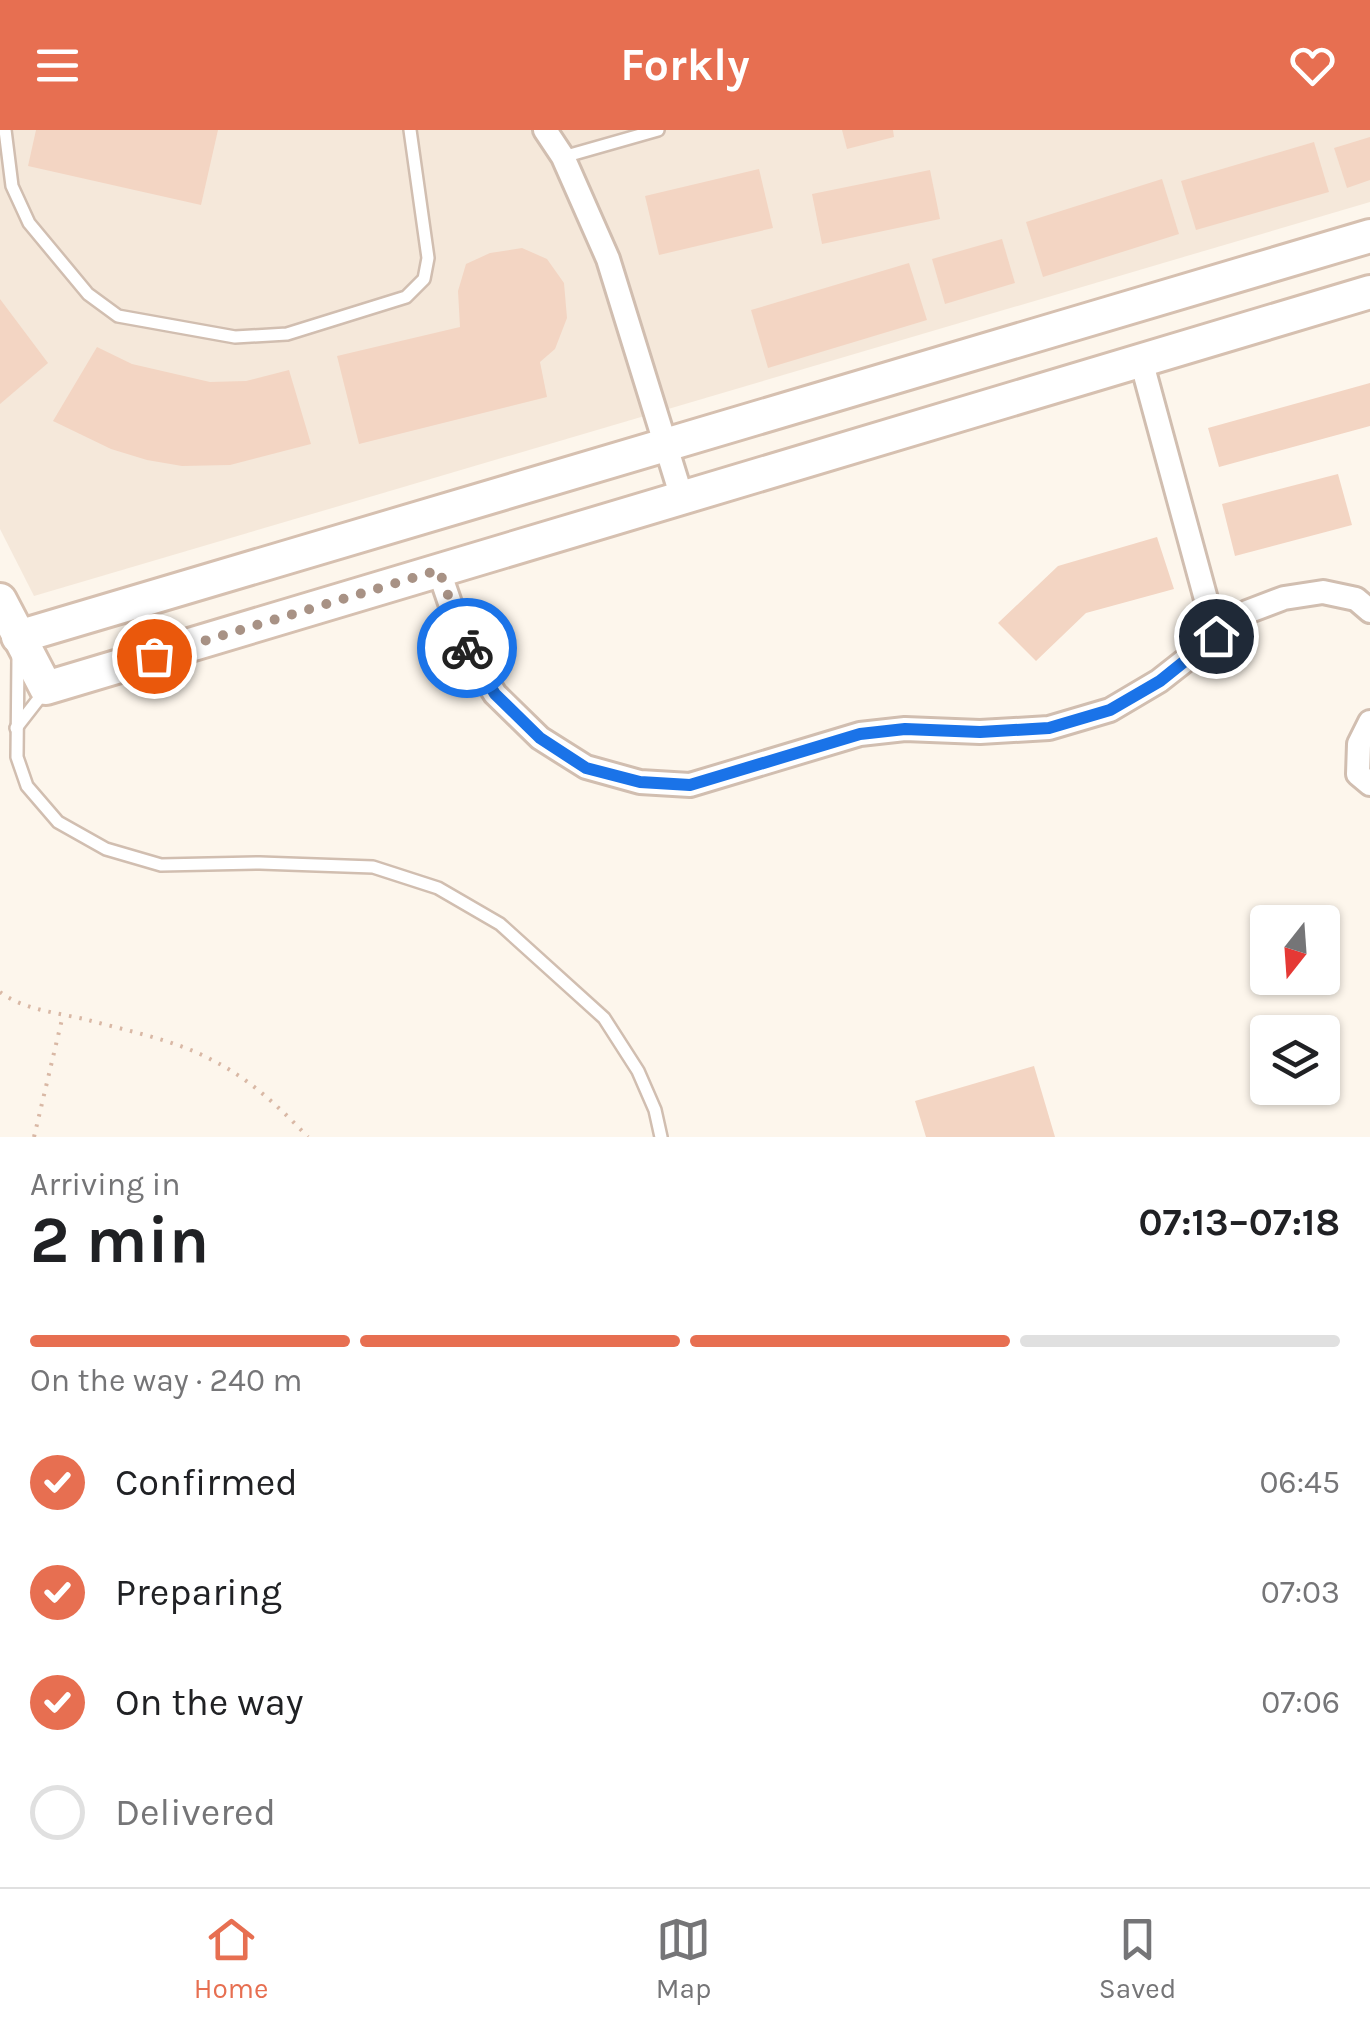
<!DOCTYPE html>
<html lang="en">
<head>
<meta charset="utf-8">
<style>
	body { margin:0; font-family:Karla,sans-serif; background:#f2f2f2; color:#202124; height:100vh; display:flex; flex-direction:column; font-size:38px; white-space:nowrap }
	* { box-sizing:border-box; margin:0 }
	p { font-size:32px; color:#757577 }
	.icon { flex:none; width:55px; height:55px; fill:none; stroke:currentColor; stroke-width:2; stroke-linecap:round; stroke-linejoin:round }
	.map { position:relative; height:1007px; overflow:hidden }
	.drawer { display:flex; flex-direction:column; background:#fff; flex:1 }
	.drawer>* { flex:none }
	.needle { width:65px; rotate:197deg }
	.tools { position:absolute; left:1250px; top:775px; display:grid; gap:20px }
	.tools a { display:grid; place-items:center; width:90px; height:90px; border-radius:10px; background:#fff; box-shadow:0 2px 8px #0004; font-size:50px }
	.pin { position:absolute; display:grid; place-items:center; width:85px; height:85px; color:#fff; margin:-42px; border:5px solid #fff; border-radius:50%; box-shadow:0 2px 10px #0007 }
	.courier { position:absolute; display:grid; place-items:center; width:100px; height:100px; margin:-50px; border:8px solid #1a73e8; border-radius:50%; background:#fff; color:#222; box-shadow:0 2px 12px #0007 }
	.headline em { font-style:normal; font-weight:700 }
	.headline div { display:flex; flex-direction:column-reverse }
	.headline { display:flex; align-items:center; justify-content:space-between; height:170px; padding:0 30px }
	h1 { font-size:65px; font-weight:700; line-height:75px }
	.bar { display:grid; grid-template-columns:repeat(4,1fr); gap:15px 10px; align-content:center; height:120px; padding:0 30px }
	.bar i { height:12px; border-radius:8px; background:#e0e0e0 }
	.bar .current { background:#e76f51 }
	.bar p { grid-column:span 4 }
	ol { padding:0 30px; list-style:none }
	li { display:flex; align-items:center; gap:30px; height:110px }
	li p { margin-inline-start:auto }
	li .icon { padding:10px; border-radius:50%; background:#e76f51; color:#fff; stroke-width:4 }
	li:last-child { color:#757577 }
	li i { width:55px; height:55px; border:5px solid #e0e0e0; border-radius:50% }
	header { display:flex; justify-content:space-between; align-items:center; height:130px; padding:0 30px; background:#e76f51; color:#fff; font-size:45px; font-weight:700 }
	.menu { display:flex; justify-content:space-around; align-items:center; height:140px; border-top:2px solid #e0e0e0; background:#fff; font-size:28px; color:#757577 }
	.menu a { display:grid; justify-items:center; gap:5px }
	.menu .current { color:#e76f51 }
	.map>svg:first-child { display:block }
	.residential { fill:#f5e8da }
	.building { fill:#f3d5c3 }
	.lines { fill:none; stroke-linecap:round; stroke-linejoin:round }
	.lane-casing { stroke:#d1beb0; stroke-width:16 }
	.street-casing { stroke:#d1beb0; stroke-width:28 }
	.secondary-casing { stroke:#d6c0b0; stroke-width:38 }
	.path { stroke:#d9b8a5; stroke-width:4; stroke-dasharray:2.5 8; stroke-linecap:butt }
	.lane { stroke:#fff; stroke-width:11 }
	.street { stroke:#fff; stroke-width:22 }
	.secondary { stroke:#fff; stroke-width:32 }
	.done { stroke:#a89285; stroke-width:10; stroke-dasharray:0 18 }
	.route { stroke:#1a73e8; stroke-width:12 }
</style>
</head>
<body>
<header><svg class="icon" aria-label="menu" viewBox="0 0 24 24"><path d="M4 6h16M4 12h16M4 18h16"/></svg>Forkly<svg class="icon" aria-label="heart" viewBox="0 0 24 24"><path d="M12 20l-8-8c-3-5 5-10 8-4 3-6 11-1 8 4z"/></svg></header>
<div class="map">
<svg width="1370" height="1007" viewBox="0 0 1370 1007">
	<rect width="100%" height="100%" fill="#fdf6ec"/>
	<path class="residential" d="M0,0H1370V72L34,466L0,399Z"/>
	<g class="building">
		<path d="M36,0H218L201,75L28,36Z"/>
		<path d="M842,0H893L894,7L847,19Z"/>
		<path d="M1370,7V50L1347,58L1334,18Z"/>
		<path d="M1314,12L1329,62L1196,100L1181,51Z"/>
		<path d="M759,39L773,98L659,125L645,66Z"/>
		<path d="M930,40L940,89L822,114L812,64Z"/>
		<path d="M1162,49L1179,104L1043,147L1026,92Z"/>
		<path d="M1002,109L1015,153L945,174L932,129Z"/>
		<path d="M522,118L547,129L564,153L567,188L555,219L540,232L547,267L359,314L337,226L460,197L458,161L466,134L490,123Z"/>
		<path d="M909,133L927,190L768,238L751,180Z"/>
		<path d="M0,169L48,233L0,274Z"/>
		<path d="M97,217L132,234L210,252L246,251L289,240L311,314L230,335L182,336L147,330L111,319L53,291Z"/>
		<path d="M1370,253V296L1219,337L1208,298Z"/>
		<path d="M1338,344L1352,395L1235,426L1222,374Z"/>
		<path d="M1157,407L1174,459L1086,483L1036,531L998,493L1058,436Z"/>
		<path d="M1034,936L1055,1007H926L915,971Z"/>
	</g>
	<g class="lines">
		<defs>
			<g id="lane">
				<path d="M5,0L12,56L29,93L88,164L118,186L235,207L287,204L406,167L424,149L428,128L410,0"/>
				<path d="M563,27L658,0"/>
				<path d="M18,526L17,627L27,656L58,692L106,719L161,735L260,733L373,737L438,758L500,794L604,888L638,941L655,980L661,1007"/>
				<path d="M16,598L44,562"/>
			</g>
			<g id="street">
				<path d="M545,0L563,27L608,129L682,368"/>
				<path d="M1141,230L1216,506"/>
				<path d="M439,441L464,514L495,564L540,608L586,637L640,652L690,655L860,604L905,599L980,602L1049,598L1110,580L1159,551L1247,482L1284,468L1323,462L1356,469L1370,481"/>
				<path d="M1370,592L1359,614L1358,644L1370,654"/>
			</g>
			<g id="secondary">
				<path d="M0,470L46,558L1370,162"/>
				<path d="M18,507L1370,106"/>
			</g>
		</defs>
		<use href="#lane" class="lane-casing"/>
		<use href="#street" class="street-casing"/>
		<use href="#secondary" class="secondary-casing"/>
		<g class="path">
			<path d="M0,862C23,880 60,883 88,890C128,901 175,910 212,930C250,949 279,977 308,1007"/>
			<path d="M34,1007L63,885"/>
		</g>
		<use href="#lane" class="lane"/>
		<use href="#street" class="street"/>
		<use href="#secondary" class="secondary"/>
	</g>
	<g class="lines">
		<path class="done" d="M154,526L439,440L467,518"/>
		<path class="route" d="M467,518L495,564L540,608L586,638L640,652L690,655L860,604L905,599L980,602L1049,598L1110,580L1160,551L1216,506"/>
	</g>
</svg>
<div class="tools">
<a><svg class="needle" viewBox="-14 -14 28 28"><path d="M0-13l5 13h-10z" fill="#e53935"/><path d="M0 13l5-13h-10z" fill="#757577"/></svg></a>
<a><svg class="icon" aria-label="layers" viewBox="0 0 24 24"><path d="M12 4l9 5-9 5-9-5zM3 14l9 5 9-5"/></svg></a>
</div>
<div class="pin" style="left:154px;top:526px;background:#ea580c"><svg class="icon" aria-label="bag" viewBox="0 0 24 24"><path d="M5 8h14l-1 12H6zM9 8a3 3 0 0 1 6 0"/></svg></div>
<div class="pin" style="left:1216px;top:506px;background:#1f2937"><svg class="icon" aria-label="home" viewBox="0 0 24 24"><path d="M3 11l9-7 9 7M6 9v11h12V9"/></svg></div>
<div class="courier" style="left:467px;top:518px"><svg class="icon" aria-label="bike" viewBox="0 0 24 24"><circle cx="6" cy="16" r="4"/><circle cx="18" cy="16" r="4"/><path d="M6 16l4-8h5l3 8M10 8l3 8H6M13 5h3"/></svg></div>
</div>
<section class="drawer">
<div class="headline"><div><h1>2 min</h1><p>Arriving in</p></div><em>07:13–07:18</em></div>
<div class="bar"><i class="current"></i><i class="current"></i><i class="current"></i><i></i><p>On the way · 240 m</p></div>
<ol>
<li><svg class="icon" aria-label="check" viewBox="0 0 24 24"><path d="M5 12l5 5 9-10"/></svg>Confirmed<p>06:45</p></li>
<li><svg class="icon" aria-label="check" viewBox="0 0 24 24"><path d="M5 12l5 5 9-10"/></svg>Preparing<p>07:03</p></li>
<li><svg class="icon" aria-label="check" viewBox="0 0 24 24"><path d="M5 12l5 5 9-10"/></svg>On the way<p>07:06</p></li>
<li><i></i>Delivered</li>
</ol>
</section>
<nav class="menu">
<a class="current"><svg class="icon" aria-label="home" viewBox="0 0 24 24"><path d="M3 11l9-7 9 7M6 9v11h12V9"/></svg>Home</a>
<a><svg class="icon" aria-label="map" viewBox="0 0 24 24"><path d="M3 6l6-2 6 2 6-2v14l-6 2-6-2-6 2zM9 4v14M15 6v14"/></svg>Map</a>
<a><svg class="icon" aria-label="saved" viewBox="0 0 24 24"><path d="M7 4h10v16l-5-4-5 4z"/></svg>Saved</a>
</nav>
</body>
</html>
